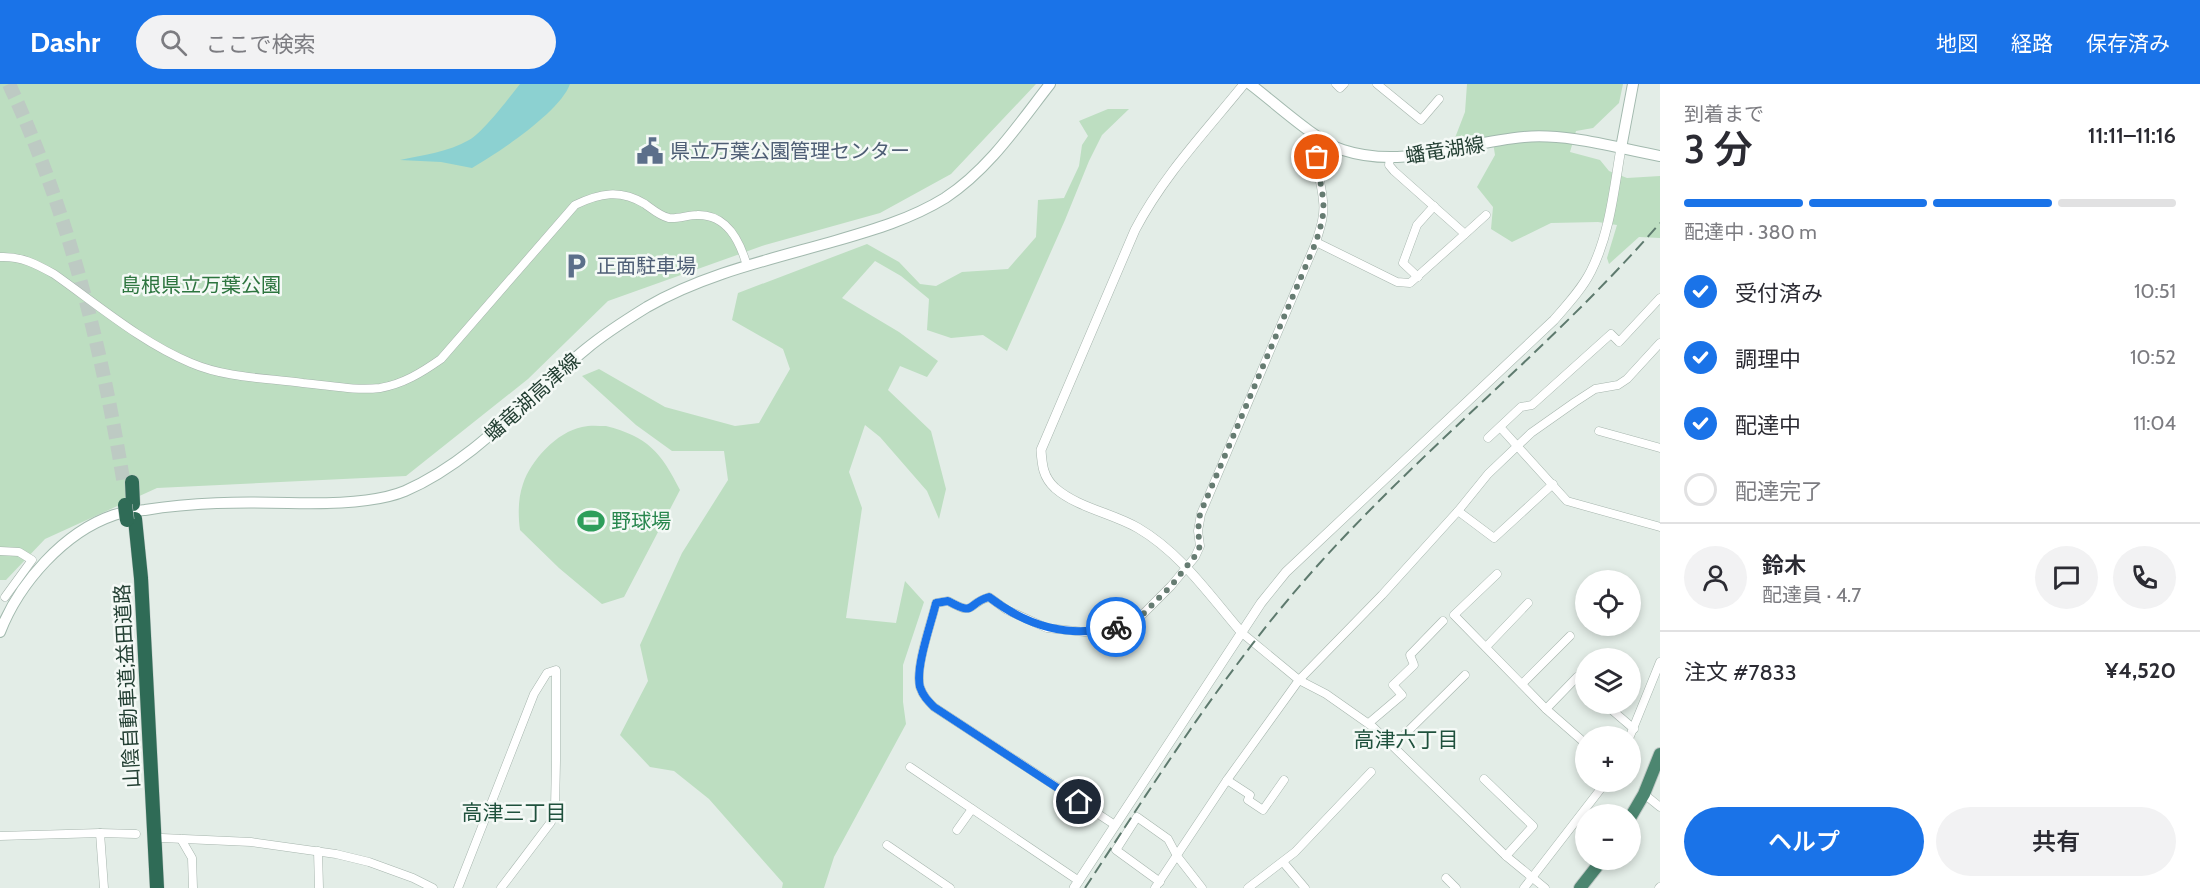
<!DOCTYPE html>
<html lang="ja">
<head>
<meta charset="utf-8">
<style>
	body { margin:0; font-family:Cabin,"Noto Sans JP",sans-serif; background:#f2f2f3; color:#2b2b33; height:100vh; display:flex; flex-direction:column; font-size:22px; white-space:nowrap }
	* { box-sizing:border-box; margin:0 }
	p { font-size:20px; color:#7c7c81 }
	.icon { flex:none; width:33px; height:33px; fill:none; stroke:currentColor; stroke-width:2; stroke-linecap:round; stroke-linejoin:round }
	.map { position:relative; flex:1; overflow:hidden }
	.side { display:flex; flex-direction:column; background:#fff; width:540px }
	.side>* { flex:none }
	.buttons { position:absolute; left:1575px; top:486px; display:grid; gap:12px }
	.buttons a { display:grid; place-items:center; width:66px; height:66px; border-radius:50%; background:#fff; box-shadow:0 3px 9px #0003; font-size:30px }
	.pin { position:absolute; display:grid; place-items:center; width:51px; height:51px; color:#fff; margin:-26px; border:3px solid #fff; border-radius:50%; box-shadow:0 2px 6px #0007 }
	.courier { position:absolute; display:grid; place-items:center; width:60px; height:60px; margin:-30px; border:4px solid #1a73e8; border-radius:50%; background:#fff; color:#222; box-shadow:0 2px 8px #0007 }
	.summary em { font-style:normal; font-weight:600 }
	.summary div { display:flex; flex-direction:column-reverse }
	.summary { display:flex; align-items:center; justify-content:space-between; height:102px; padding:0 24px }
	h1 { font-size:39px; font-weight:600; line-height:45px }
	.bar { display:grid; grid-template-columns:repeat(4,1fr); gap:9px 6px; align-content:center; height:72px; padding:0 24px }
	.bar i { height:8px; border-radius:4px; background:#e1e1e2 }
	.bar .current { background:#1a73e8 }
	.bar p { grid-column:span 4 }
	.line { display:flex; align-items:center; gap:15px; padding:0 24px; border-top:2px solid #e1e1e2 }
	.line div { flex:1 }
	.round { display:grid; place-items:center; flex:none; width:63px; height:63px; border-radius:32px; background:#f2f2f3 }
	ol { padding:0 24px; list-style:none }
	li { display:flex; align-items:center; gap:18px; height:66px }
	li p { margin-inline-start:auto }
	li .icon { padding:6px; border-radius:50%; background:#1a73e8; color:#fff; stroke-width:4 }
	li:last-child { color:#7c7c81 }
	li i { width:33px; height:33px; border:3px solid #e1e1e2; border-radius:50% }
	.cta { display:flex; gap:12px; margin-top:auto; padding:12px 24px }
	.cta a { flex:1; height:69px; border-radius:36px; background:#1a73e8; color:#fff; font-size:24px; font-weight:600; line-height:69px; text-align:center }
	.cta a+a { background:#f2f2f3; color:#2b2b33 }
	header { display:flex; align-items:center; gap:36px; box-sizing:border-box; height:84px; padding:0 30px; background:#1a73e8; color:#fff }
	header strong { font-size:28px }
	nav { display:flex; gap:33px; margin-inline-start:auto; font-size:21px }
	.search { width:420px; height:54px; background:#f2f2f3; display:flex; align-items:center; gap:15px; box-sizing:border-box; padding:0 21px; border-radius:33px; color:#7c7c81; font-size:22px }
	main { display:flex; flex:1; min-height:0 }
	.map>svg:first-child { display:block }
	.green { fill:#bddec1 }
	.water { fill:#8cd1d1 }
	.lines { fill:none; stroke-linecap:round; stroke-linejoin:round }
	.motorway-tunnel { stroke:#bdcac3; stroke-width:14; stroke-dasharray:14 7; stroke-linecap:butt }
	.minor-casing { stroke:#a6b5ad; stroke-width:9 }
	.tertiary-casing { stroke:#a6b5ad; stroke-width:10 }
	.secondary-casing { stroke:#a2b9ae; stroke-width:12 }
	.trunk-casing { stroke:#c1c9c6; stroke-width:14 }
	.motorway-casing { stroke:#c1c9c6; stroke-width:15 }
	.minor { stroke:#fff; stroke-width:8 }
	.tertiary { stroke:#fff; stroke-width:9 }
	.secondary { stroke:#fff; stroke-width:10 }
	.trunk { stroke:#4c8670; stroke-width:12 }
	.motorway { stroke:#2f6b56; stroke-width:14 }
	.rail { stroke:#5e7a6e; stroke-width:2; stroke-dasharray:12 6; stroke-linecap:butt }
	.motorway-bridge-casing { stroke:#c1c9c6; stroke-width:15; stroke-linecap:butt }
	.motorway-bridge { stroke:#2f6b56; stroke-width:14 }
	.done { stroke:#667c72; stroke-width:6; stroke-dasharray:0 10.8 }
	.route { stroke:#1a73e8; stroke-width:8 }
	.labels { text-anchor:middle; stroke-width:5; stroke-linejoin:round; paint-order:stroke }
	.street-label { font-size:20px; fill:#233f33; stroke:#f4f9f6 }
	.service-label { font-size:20px; fill:#4e5e75; stroke:#f4f9f6; text-anchor:start }
	.park-label { font-size:20px; fill:#2d753f; stroke:#f4f9f6 }
	.leisure-label { font-size:20px; fill:#27864d; stroke:#f4f9f6; text-anchor:start }
	.neighbourhood-label { font-size:21px; fill:#1f513d; stroke:#f4f9f6 }
</style>
</head>
<body>
<header>
<strong>Dashr</strong>
<div class="search"><svg class="icon" aria-label="search" viewBox="0 0 24 24"><circle cx="10" cy="10" r="6"/><path d="M15 15l6 6"/></svg>ここで検索</div>
<nav><a>地図</a><a>経路</a><a>保存済み</a></nav>
</header>
<main>
<div class="map">
<svg width="1660" height="804" viewBox="0 0 1660 804">
	<rect width="100%" height="100%" fill="#e3ede7"/>
	<g class="green">
		<path d="M0,0H1036L951,90L880,129L765,161L608,217L528,295L406,392L157,404L45,455L6,496H0Z"/>
		<path d="M1467,0H1623L1619,19L1593,44L1576,47L1570,68L1600,76L1609,87L1627,94L1660,92V154L1639,153L1609,180L1607,174L1617,141L1598,138L1551,139L1512,158L1491,145L1493,123L1477,103L1495,71L1492,52L1453,59L1465,28Z"/>
		<path d="M1108,25H1129L1102,51L1089,77L1065,136L1007,267L983,251L951,254L927,246L929,215L901,192L875,177L842,214L899,248L938,277L927,293L900,282L888,306L931,347L946,405L939,435L927,407L880,353L865,341L849,388L862,424L846,534L896,539L905,497L924,518L903,581V618L906,640L834,773L824,804H782L783,799L709,715L674,687L650,683L620,651L648,597L640,561L682,469L728,396L724,367H672L636,341L582,292L599,285L665,323L735,342L759,339L790,285L783,265L732,236L738,209L867,160L899,178L920,200L936,202L962,188L1008,185L1036,153L1038,116L1064,114L1079,82L1082,61L1088,52L1079,37Z"/>
		<path d="M606,342C648,353 661,368 680,406L624,513L602,520L559,484L520,446C518,431 518,414 523,400C531,376 557,348 582,343C590,341 598,342 606,342Z"/>
	</g>
	<path class="water" d="M520,0H570C560,28 498,69 472,84L441,78L400,76C422,71 449,68 469,56C484,47 508,15 520,0Z"/>
	<g class="lines">
		<path class="motorway-tunnel" d="M9,0C68,126 102,264 124,401"/>
		<defs>
			<g id="minor">
				<path d="M1336,0L1340,4L1344,0"/>
				<path d="M1377,0L1421,36L1439,15"/>
				<path d="M1390,74L1389,81L1394,87L1465,150L1486,131"/>
				<path d="M1316,158L1397,198L1410,199L1465,150"/>
				<path d="M0,173C21,172 36,180 54,190C98,221 141,258 191,279C226,294 266,294 303,299C328,301 354,307 380,304C403,300 421,289 441,275L575,121C600,109 620,105 645,120C652,125 660,132 669,134C678,135 688,131 697,131C727,130 740,157 747,182"/>
				<path d="M1418,193L1403,179L1417,141L1434,122"/>
				<path d="M1660,214L1619,258L1611,250L1532,321L1521,323L1488,354L1500,343L1567,417L1660,443"/>
				<path d="M1599,347L1660,364"/>
				<path d="M1458,427L1494,454L1553,400"/>
				<path d="M0,467L19,468L32,476L5,513"/>
				<path d="M1497,490L1454,531L1546,625L1586,660"/>
				<path d="M1242,549L1299,596L1326,610L1373,643L1506,772L1545,804"/>
				<path d="M1486,563L1528,519"/>
				<path d="M1522,600L1570,552"/>
				<path d="M1605,620L1634,645"/>
				<path d="M1546,625L1577,593L1586,601"/>
				<path d="M1369,639L1402,611L1393,601L1414,581L1410,571L1443,537"/>
				<path d="M1630,652L1660,578"/>
				<path d="M1394,661L1465,591"/>
				<path d="M910,683L1079,797"/>
				<path d="M1484,695L1533,742L1506,772"/>
				<path d="M1227,696L1250,711L1248,716L1263,726L1284,696"/>
				<path d="M1644,710L1660,723"/>
				<path d="M1115,741L934,623C928,617 923,612 920,603C915,583 931,540 936,519L948,517C977,533 965,520 989,513L1007,526L1047,544L1085,548L1134,539L1171,502L1195,473L1200,462L1198,447L1201,430L1316,158C1320,145 1325,131 1323,117C1321,90 1311,84 1325,58"/>
				<path d="M957,746L972,725"/>
				<path d="M100,749L104,804"/>
				<path d="M0,752L100,749L136,750"/>
				<path d="M162,754L251,758L336,770L369,778L413,794L433,804"/>
				<path d="M181,755L192,774L193,804"/>
				<path d="M887,761L950,804"/>
				<path d="M318,767L319,804"/>
				<path d="M1283,778L1305,804"/>
				<path d="M1446,794L1456,804"/>
				<path d="M1160,798L1116,766L1137,733L1168,755L1177,772L1202,804"/>
				<path d="M458,804L534,610L547,589L556,586V677L555,724L551,738L501,804"/>
				<path d="M1155,804L1227,696L1299,596L1382,511L1458,427L1488,390L1531,349L1575,318L1595,305L1618,301L1627,295L1660,259"/>
				<path d="M1248,804L1295,768L1371,688"/>
				<path d="M1524,804L1606,698"/>
				<path d="M1659,804L1660,803"/>
			</g>
			<g id="tertiary">
				<path d="M1242,549C1210,512 1181,469 1138,444C1112,429 1078,424 1055,404C1043,393 1042,381 1041,366L1135,146C1163,92 1206,47 1244,0"/>
				<path d="M1074,804L1261,519L1286,488L1554,236C1567,221 1582,205 1591,187C1610,149 1614,105 1621,64"/>
			</g>
			<g id="secondary">
				<path d="M1250,0C1274,18 1317,58 1343,66C1404,86 1464,58 1524,53C1568,49 1617,64 1660,72"/>
				<path d="M1621,64L1633,0"/>
				<path d="M0,548C19,499 64,448 114,431C124,428 135,427 145,426C194,418 239,418 288,419C322,420 374,420 405,407C476,376 527,313 586,265C605,249 626,236 647,223C704,190 772,175 835,157C873,146 911,135 945,114C989,85 1018,41 1050,0"/>
			</g>
			<g id="trunk">
				<path d="M1630,734L1644,710L1660,670"/>
				<path d="M1580,804L1602,776"/>
			</g>
			<g id="motorway">
				<path d="M132,398L133,420"/>
				<path d="M135,435L141,494L157,804"/>
			</g>
		</defs>
		<use href="#minor" class="minor-casing"/>
		<use href="#tertiary" class="tertiary-casing"/>
		<use href="#secondary" class="secondary-casing"/>
		<use href="#trunk" class="trunk-casing"/>
		<use href="#motorway" class="motorway-casing"/>
		<use href="#minor" class="minor"/>
		<use href="#tertiary" class="tertiary"/>
		<use href="#secondary" class="secondary"/>
		<use href="#trunk" class="trunk"/>
		<use href="#motorway" class="motorway"/>
		<path class="rail" d="M1085,804C1158,693 1229,580 1318,481C1426,361 1554,261 1660,139"/>
		<defs>
			<path id="motorway-bridge" d="M125,421L127,436"/>
		</defs>
		<use href="#motorway-bridge" class="motorway-bridge-casing"/>
		<use href="#motorway-bridge" class="motorway-bridge"/>
	</g>
	<g class="lines">
		<path class="done" d="M1116,543L1134,539L1171,502L1195,472L1200,462L1198,447L1200,430L1316,158C1320,144 1325,131 1323,116C1322,101 1317,87 1317,73"/>
		<path class="route" d="M1079,718L934,623C928,617 923,612 920,603C915,584 931,540 936,519L948,517C977,533 965,520 989,513C1028,543 1068,554 1116,543"/>
	</g>
	<defs>
		<symbol id="civic-bare" viewBox="-9 -9 18 18"><path d="M-.6-6.5H3V-4.5H.6V-3L4-1V1h2V6H-6V1h2V-1L-.6-3ZM-1.2 2.5V6h2.4V2.5Z" fill="#5c6f8a" stroke="#f4f9f6" stroke-width="2.5" paint-order="stroke"/></symbol>
		<symbol id="parking-bare" viewBox="-9 -9 18 18"><path d="M-3.5-5.5H1a3.5 3.5 0 0 1 0 7H-1V5.5H-3.5ZM-1-3.4V-.6H.8a1.4 1.4 0 0 0 0-2.8Z" fill="#5c6f8a" stroke="#f4f9f6" stroke-width="2.5" paint-order="stroke"/></symbol>
		<symbol id="stadium-bare" viewBox="-9 -9 18 18"><path d="M0-5a6.5 5 0 1 0 0 10a6.5 5 0 1 0 0-10ZM-3.5-1.8h7v3.6h-7Z" fill="#2e9e5b" stroke="#f4f9f6" stroke-width="2.5" paint-order="stroke"/></symbol>
	</defs>
	<g fill-rule="evenodd">
		<use href="#civic-bare" x="631" y="48" width="38" height="38"/>
		<use href="#parking-bare" x="557" y="163" width="38" height="38"/>
		<use href="#stadium-bare" x="572" y="418" width="38" height="38"/>
	</g>
	<g class="labels">
		<g class="street-label">
			<text transform="translate(1445 66) rotate(-9)" y="7">蟠竜湖線</text>
			<text transform="translate(532 313) rotate(-42)" y="7">蟠竜湖高津線</text>
			<text transform="translate(127 602) rotate(-93)" y="7">山陰自動車道;益田道路</text>
		</g>
		<g class="service-label">
			<text x="670" y="74">県立万葉公園管理センター</text>
			<text x="596" y="189">正面駐車場</text>
		</g>
		<g class="park-label">
			<text x="201" y="208">島根県立万葉公園</text>
		</g>
		<g class="leisure-label">
			<text x="611" y="444">野球場</text>
		</g>
		<g class="neighbourhood-label">
			<text x="1406" y="663">高津六丁目</text>
			<text x="514" y="736">高津三丁目</text>
		</g>
	</g>
</svg>
<div class="buttons">
<a><svg class="icon" aria-label="locate" viewBox="0 0 24 24"><circle cx="12" cy="12" r="6"/><path d="M12 2v4M12 18v4M2 12h4M18 12h4"/></svg></a>
<a><svg class="icon" aria-label="layers" viewBox="0 0 24 24"><path d="M12 4l9 5-9 5-9-5zM3 14l9 5 9-5"/></svg></a>
<a>+</a>
<a>−</a>
</div>
<div class="pin" style="left:1317px;top:73px;background:#ea580c"><svg class="icon" aria-label="bag" viewBox="0 0 24 24"><path d="M5 8h14l-1 12H6zM9 8a3 3 0 0 1 6 0"/></svg></div>
<div class="pin" style="left:1079px;top:718px;background:#1f2937"><svg class="icon" aria-label="home" viewBox="0 0 24 24"><path d="M3 11l9-7 9 7M6 9v11h12V9"/></svg></div>
<div class="courier" style="left:1116px;top:543px"><svg class="icon" aria-label="bike" viewBox="0 0 24 24"><circle cx="6" cy="16" r="4"/><circle cx="18" cy="16" r="4"/><path d="M6 16l4-8h5l3 8M10 8l3 8H6M13 5h3"/></svg></div>
</div>
<section class="side">
<div class="summary"><div><h1>3 分</h1><p>到着まで</p></div><em>11:11–11:16</em></div>
<div class="bar"><i class="current"></i><i class="current"></i><i class="current"></i><i></i><p>配達中 · 380 m</p></div>
<ol>
<li><svg class="icon" aria-label="check" viewBox="0 0 24 24"><path d="M5 12l5 5 9-10"/></svg>受付済み<p>10:51</p></li>
<li><svg class="icon" aria-label="check" viewBox="0 0 24 24"><path d="M5 12l5 5 9-10"/></svg>調理中<p>10:52</p></li>
<li><svg class="icon" aria-label="check" viewBox="0 0 24 24"><path d="M5 12l5 5 9-10"/></svg>配達中<p>11:04</p></li>
<li><i></i>配達完了</li>
</ol>
<div class="line" style="height:108px"><a class="round"><svg class="icon" aria-label="person" viewBox="0 0 24 24"><circle cx="12" cy="8" r="4"/><path d="M4 21q1-7 8-7t8 7"/></svg></a><div><b>鈴木</b><p>配達員 · 4.7</p></div><a class="round"><svg class="icon" aria-label="chat" viewBox="0 0 24 24"><path d="M4 5h16v11H9l-5 4z"/></svg></a><a class="round"><svg class="icon" aria-label="phone" viewBox="0 0 24 24"><path d="M5 4h4l2 5-3 2q2 4 5 5l2-3 5 2v4C11 20 4 13 5 4z"/></svg></a></div>
<div class="line" style="height:78px"><div>注文 #7833</div><b>¥4,520</b></div>
<div class="cta"><a>ヘルプ</a><a>共有</a></div>
</section>
</main>
</body>
</html>
